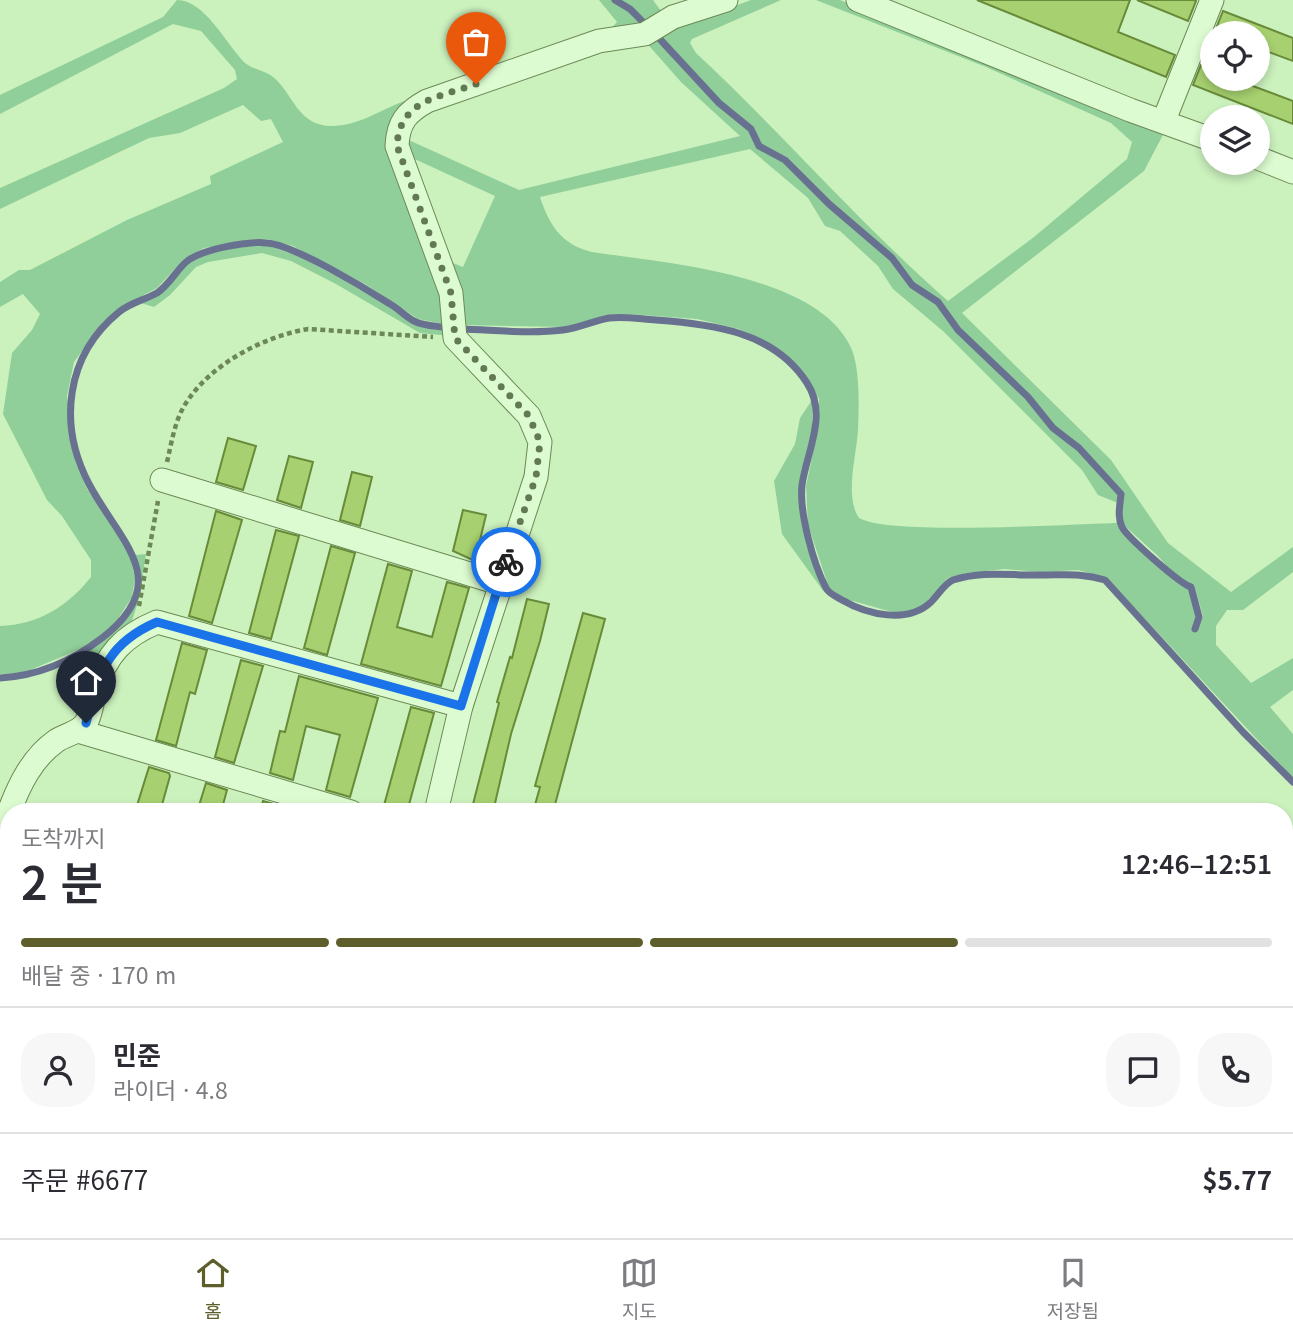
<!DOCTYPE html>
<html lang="ko">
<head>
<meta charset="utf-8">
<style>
	body { margin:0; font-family:Georgia,"Noto Sans KR",serif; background:#f7f7f7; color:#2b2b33; height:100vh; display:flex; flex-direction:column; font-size:26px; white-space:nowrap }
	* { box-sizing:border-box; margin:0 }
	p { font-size:23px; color:#7c7c81 }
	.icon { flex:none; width:38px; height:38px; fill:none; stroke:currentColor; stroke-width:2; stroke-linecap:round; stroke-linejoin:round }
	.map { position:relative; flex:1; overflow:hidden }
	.panel { position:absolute; left:0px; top:803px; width:1293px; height:436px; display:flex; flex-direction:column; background:#fff; border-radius:28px 28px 0 0; box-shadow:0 4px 10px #0003 }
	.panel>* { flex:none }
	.tools { position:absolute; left:1200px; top:21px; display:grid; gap:14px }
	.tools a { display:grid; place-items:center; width:70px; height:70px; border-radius:50%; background:#fff; box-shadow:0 4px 10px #0003; font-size:35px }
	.pin { position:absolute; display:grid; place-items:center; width:60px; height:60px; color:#fff; margin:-72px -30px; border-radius:50% 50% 50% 0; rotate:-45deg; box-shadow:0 0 7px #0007 }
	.pin .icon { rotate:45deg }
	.courier { position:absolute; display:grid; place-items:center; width:70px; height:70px; margin:-35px; border:5px solid #1a73e8; border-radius:50%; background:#fff; color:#222; box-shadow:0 2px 9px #0007 }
	.headline em { font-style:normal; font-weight:600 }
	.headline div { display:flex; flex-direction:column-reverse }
	.headline { display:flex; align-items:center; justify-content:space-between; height:119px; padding:0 21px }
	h1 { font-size:46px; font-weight:600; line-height:52px }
	.bar { display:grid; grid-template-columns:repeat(4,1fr); gap:10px 7px; align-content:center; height:84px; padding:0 21px }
	.bar i { height:9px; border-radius:5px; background:#e1e1e2 }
	.bar .selected { background:#5d5e2b }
	.bar p { grid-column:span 4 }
	.line { display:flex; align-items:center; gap:18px; padding:0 21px; border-top:2px solid #e1e1e2 }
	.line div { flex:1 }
	.round { display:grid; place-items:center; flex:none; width:74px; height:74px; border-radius:28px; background:#f7f7f7 }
	.dock { display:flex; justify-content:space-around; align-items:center; height:98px; border-top:2px solid #e1e1e2; background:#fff; font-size:19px; color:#7c7c81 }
	.dock a { display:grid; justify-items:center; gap:4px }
	.dock .selected { color:#5d5e2b }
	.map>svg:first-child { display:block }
	.green { fill:#90cf99 }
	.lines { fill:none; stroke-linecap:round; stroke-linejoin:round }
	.stream { stroke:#68718f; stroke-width:7 }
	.building { fill:#a7d170; stroke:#688a39; stroke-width:2 }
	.minor-casing { stroke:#6c8955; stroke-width:25 }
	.path { stroke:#6c8955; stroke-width:4.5; stroke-dasharray:5 3.5; stroke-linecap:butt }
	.minor { stroke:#dcfbd0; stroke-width:23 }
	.done { stroke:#627954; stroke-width:7; stroke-dasharray:0 12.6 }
	.route { stroke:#1a73e8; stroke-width:9 }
</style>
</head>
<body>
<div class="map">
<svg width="1293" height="1238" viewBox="0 0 1293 1238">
	<rect width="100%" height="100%" fill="#cbf1bd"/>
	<g class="green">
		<path d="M177,0C205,0 226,44 245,63C254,70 266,71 273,77C294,94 297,126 332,126C357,126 379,111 402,102C413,98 426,96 438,92L400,112L417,208L448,325L418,319L365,284L293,246L267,239L204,248L185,258L157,288L119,308L104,321L74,362L67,396L76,464L87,489L129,551L135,578L132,597L114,625L87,646L23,673L0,674V626C38,625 68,606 91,577V560L62,516L47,500L3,414L12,353L32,330L40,314L23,294L0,307V282L19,270H30L127,220L211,184L210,176L283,142L271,119L261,121L243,105L180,133L149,138L0,209V188L224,88L237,79L235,70L201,31L173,24L0,114V95L163,17Z"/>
		<path d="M599,0H653L661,11L660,18L606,34L617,22Z"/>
		<path d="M751,0H781L692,39L690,43L696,53C782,133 859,223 948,301L1034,237L1127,159L1132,142L1111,123L986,67L816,0H840L1165,131L1144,171L962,313L1111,460L1168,543L1231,592L1293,547V572L1243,610H1227L1216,626V645L1251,683L1293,658V690L1270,707L1293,734V778L1107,578L1078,570L1041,572L1004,569L967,573L948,578L926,602L911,612H892L846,599L829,588L808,525L806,486L818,430L819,399L799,368L769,343L739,329L697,319L628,314L607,315L564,327L462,325L448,261L463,267L495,196L406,155L402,137L519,190L740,136L681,82L644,40L652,37L678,60L717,105L749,130L758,148L784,161L828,206L890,260L911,286L936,304L957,331L1026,398L1052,430L1078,450L1119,495L1118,503L1098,495L1082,470L943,331L893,289L878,266L840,231L825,226L808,198L750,149L540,197C549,225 562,245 592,252C662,263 820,273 852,350C860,371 859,406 858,429C857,454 844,496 859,518C890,536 1072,524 1118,523C1123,535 1177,585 1190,589L1197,617L1194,628L1197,631L1203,616L1194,585L1176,577L1158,556L1125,526L1121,515L1124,493L1081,447L1055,426L1030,395L960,328L940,300L914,283L894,257L831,202L787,157L761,144L754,127L720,101L659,34Z"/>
		<path d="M269,246L298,256L364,290L416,324L443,330L451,336L420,333L336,284L291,261L262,253L208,262L196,267L170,295L154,307L141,303C162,294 171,277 188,264C207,249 246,246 269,246Z"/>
		<path d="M812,400V430L799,485L802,527L824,592L782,534L774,481L795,444L800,418Z"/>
		<path d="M146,554L138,602L127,636L98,669L90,650C120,627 152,597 135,555Z"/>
	</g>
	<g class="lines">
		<g class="stream">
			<path d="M615,0L630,9L644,23"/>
			<path d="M657,36L719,103L751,129L759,146L785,160L829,204L892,258L912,285L938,302L958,330L1028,397L1053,428L1079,448L1121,494C1120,506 1117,516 1122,527C1127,537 1180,584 1191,587L1199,617L1195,629"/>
			<path d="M462,329C495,330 529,334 563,330C578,328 593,321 609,318C625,316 640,319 656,320C711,324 774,331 807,383C828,415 807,451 802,485C799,512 813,563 826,588C828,593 837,597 842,600C868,615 908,624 931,602C938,595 945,583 953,580C983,570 1013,576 1043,575C1065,575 1083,573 1105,580L1243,732L1293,782"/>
			<path d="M0,678C37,676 72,661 102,638C176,581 119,541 89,484C58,425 65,356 119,312C130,303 144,300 157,293C168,286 176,271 186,262C201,249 248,241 267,243C294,245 365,288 390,304C399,309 407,318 416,322C425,326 438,326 448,328"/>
		</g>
	</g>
	<g class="building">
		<path d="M977,0H1130L1118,32L1175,55L1166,77Z"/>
		<path d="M1137,0H1194L1196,1L1188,21Z"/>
		<path d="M1223,11L1293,38V61L1258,48V33L1215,31Z"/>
		<path d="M1201,65L1213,70V79H1234L1293,101V124L1193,85Z"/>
		<path d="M228,438L256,446L243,490L216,482Z"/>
		<path d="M289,456L313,462L301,508L277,500Z"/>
		<path d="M352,472L372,477L360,526L340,520Z"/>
		<path d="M463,510L486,515L475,561L453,551Z"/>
		<path d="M216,511L242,520L212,623L189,616Z"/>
		<path d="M276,530L299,536L271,639L249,633Z"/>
		<path d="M331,546L355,553L327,655L304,648Z"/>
		<path d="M388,564L412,571L397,627L432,637L447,582L469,588L441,686L361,664Z"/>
		<path d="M527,599L549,604L540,641L511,734L493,812H471L499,703L497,702L510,657L512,658Z"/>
		<path d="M583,613L605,619L553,812H533L540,787L535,786Z"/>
		<path d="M182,643L207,650L195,694L190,692L176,746L156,740Z"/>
		<path d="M241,660L263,666L234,763L215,757Z"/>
		<path d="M299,676L378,698L350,797L326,790L340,735L306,726L293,780L270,773L280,731L285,732Z"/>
		<path d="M411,707L434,713L407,812H395L383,809Z"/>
		<path d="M149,767L169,773L170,776L160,812H135Z"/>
		<path d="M206,783L227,790L221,812H197Z"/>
		<path d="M263,801L284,807L283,812H260Z"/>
	</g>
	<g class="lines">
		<defs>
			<g id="minor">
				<path d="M858,0L1130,110L1213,140"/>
				<path d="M1164,120L1212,0"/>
				<path d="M1258,158L1293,172"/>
				<path d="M162,480L499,583"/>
				<path d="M78,731L351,812"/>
				<path d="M9,812C19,785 32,758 56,741C66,734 81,733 87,721C91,712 93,700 95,690C106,655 123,636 157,622L461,706"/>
				<path d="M436,812L461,706L536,477L540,442L529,416L455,338L451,293L397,146C398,122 407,112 427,101L599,41L645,34L673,17L726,0"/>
				<path d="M0,838L9,814"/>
				<path d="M0,986L9,989"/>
				<path d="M0,1139L9,1142"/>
				<path d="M1284,1218L1293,1216"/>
				<path d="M330,1230L356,1238"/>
				<path d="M1238,1238L1249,1230"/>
			</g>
		</defs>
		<use href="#minor" class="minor-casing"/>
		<g class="path">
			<path d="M167,462C172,441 175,418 188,400C213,363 265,336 308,329L433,337"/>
			<path d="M139,606L158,501"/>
			<path d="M593,1238L594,1230"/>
		</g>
		<use href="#minor" class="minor"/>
	</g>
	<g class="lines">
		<path class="done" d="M476,84C440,97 399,100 397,146L451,293L455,338L529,416L540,442L536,477L506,562"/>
		<path class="route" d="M86,723C100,673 106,644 157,622L461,706L506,562"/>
	</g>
</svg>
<div class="tools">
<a><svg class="icon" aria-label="locate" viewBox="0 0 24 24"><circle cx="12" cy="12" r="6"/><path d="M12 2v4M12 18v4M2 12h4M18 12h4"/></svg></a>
<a><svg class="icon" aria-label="layers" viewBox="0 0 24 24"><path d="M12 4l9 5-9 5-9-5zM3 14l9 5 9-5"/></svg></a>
</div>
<div class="pin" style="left:476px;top:84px;background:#ea580c"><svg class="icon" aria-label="bag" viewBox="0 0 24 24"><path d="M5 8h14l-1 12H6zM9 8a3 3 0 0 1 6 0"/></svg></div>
<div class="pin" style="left:86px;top:723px;background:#1f2937"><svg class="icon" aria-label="home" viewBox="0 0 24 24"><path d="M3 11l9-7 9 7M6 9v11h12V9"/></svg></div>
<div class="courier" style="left:506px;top:562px"><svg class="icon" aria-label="bike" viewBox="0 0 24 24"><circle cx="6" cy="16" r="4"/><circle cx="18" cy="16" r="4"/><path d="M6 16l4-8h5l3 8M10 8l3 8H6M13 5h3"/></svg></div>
<section class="panel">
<div class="headline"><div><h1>2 분</h1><p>도착까지</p></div><em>12:46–12:51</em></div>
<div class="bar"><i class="selected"></i><i class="selected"></i><i class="selected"></i><i></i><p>배달 중 · 170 m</p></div>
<div class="line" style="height:126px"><a class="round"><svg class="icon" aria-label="person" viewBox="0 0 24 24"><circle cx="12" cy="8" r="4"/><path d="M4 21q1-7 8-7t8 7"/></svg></a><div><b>민준</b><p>라이더 · 4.8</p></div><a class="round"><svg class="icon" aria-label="chat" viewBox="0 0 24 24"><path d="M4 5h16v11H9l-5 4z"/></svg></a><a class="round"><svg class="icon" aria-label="phone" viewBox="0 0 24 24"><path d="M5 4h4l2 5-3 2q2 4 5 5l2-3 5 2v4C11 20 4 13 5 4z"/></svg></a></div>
<div class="line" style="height:91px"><div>주문 #6677</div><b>$5.77</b></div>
</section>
</div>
<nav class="dock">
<a class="selected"><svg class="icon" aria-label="home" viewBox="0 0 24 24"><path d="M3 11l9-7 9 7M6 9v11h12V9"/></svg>홈</a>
<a><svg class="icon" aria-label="map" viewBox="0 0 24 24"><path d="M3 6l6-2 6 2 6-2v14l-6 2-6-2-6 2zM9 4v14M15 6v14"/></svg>지도</a>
<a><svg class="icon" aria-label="saved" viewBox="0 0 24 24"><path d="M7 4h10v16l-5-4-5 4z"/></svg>저장됨</a>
</nav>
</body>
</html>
